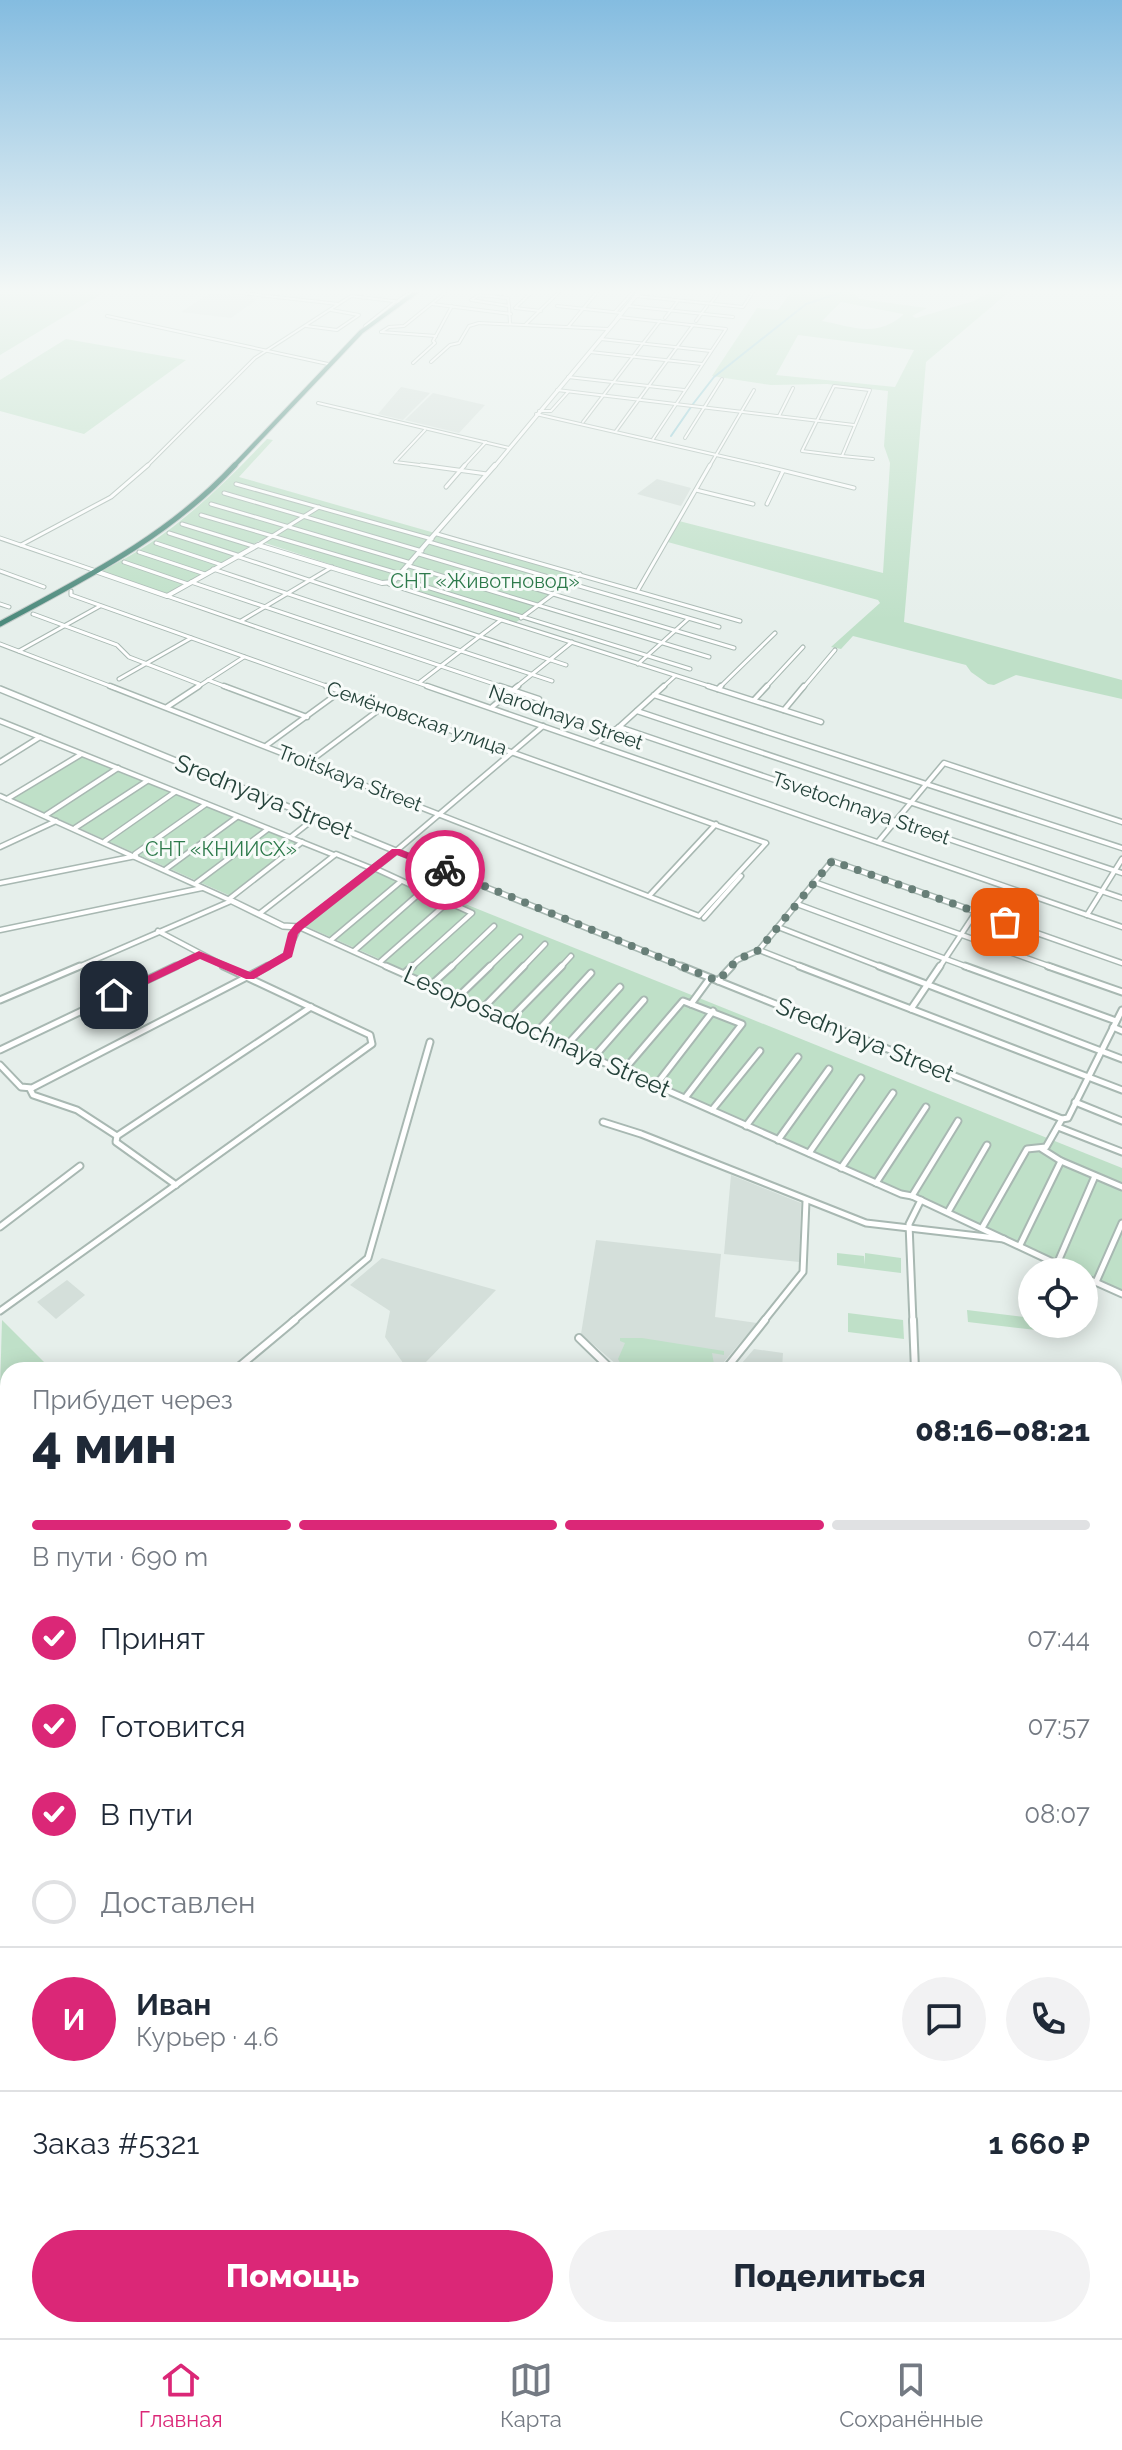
<!DOCTYPE html>
<html lang="ru">
<head>
<meta charset="utf-8">
<style>
	body { margin:0; font-family:Raleway,sans-serif; background:#f2f2f3; color:#1f2937; height:100vh; display:flex; flex-direction:column; font-size:30px; white-space:nowrap }
	* { box-sizing:border-box; margin:0 }
	p { font-size:26px; color:#747a83 }
	.icon { flex:none; width:44px; height:44px; fill:none; stroke:currentColor; stroke-width:2; stroke-linecap:round; stroke-linejoin:round }
	.map { position:relative; flex:1; overflow:hidden }
	.drawer { position:absolute; left:0px; top:1362px; width:1122px; height:976px; display:flex; flex-direction:column; background:#fff; border-radius:24px 24px 0 0; box-shadow:0 4px 20px #0003 }
	.drawer>* { flex:none }
	.buttons { position:absolute; left:1018px; top:1258px; display:grid; gap:16px }
	.buttons a { display:grid; place-items:center; width:80px; height:80px; border-radius:50%; background:#fff; box-shadow:0 4px 20px #0003; font-size:40px }
	.pin { position:absolute; display:grid; place-items:center; width:68px; height:68px; color:#fff; margin:-34px; border-radius:16px; box-shadow:0 4px 12px #0006 }
	.courier { position:absolute; display:grid; place-items:center; width:80px; height:80px; margin:-40px; border:6px solid #db2777; border-radius:50%; background:#fff; color:#222; box-shadow:0 2px 10px #0007 }
	.headline em { font-style:normal; font-weight:800 }
	.headline div { display:flex; flex-direction:column-reverse }
	.headline { display:flex; align-items:center; justify-content:space-between; height:136px; padding:0 32px }
	h1 { font-size:52px; font-weight:800; line-height:60px }
	.bar { display:grid; grid-template-columns:repeat(4,1fr); gap:12px 8px; align-content:center; height:96px; padding:0 32px }
	.bar i { height:10px; border-radius:6px; background:#e0e1e3 }
	.bar .selected { background:#db2777 }
	.bar p { grid-column:span 4 }
	.line { display:flex; align-items:center; gap:20px; padding:0 32px; border-top:2px solid #e0e1e3 }
	.line div { flex:1 }
	.round { display:grid; place-items:center; flex:none; width:84px; height:84px; border-radius:42px; background:#f2f2f3 }
	ol { padding:0 32px; list-style:none }
	li { display:flex; align-items:center; gap:24px; height:88px }
	li p { margin-inline-start:auto }
	li .icon { padding:8px; border-radius:50%; background:#db2777; color:#fff; stroke-width:4 }
	li:last-child { color:#747a83 }
	li i { width:44px; height:44px; border:4px solid #e0e1e3; border-radius:50% }
	.button { display:flex; gap:16px; margin-top:auto; padding:16px 32px }
	.button a { flex:1; height:92px; border-radius:48px; background:#db2777; color:#fff; font-size:32px; font-weight:800; line-height:92px; text-align:center }
	.button a+a { background:#f2f2f3; color:#1f2937 }
	.tab-bar { display:flex; justify-content:space-around; align-items:center; height:112px; border-top:2px solid #e0e1e3; background:#fff; font-size:22px; color:#747a83 }
	.tab-bar a { display:grid; justify-items:center; gap:4px }
	.tab-bar .selected { color:#db2777 }
	.map>svg:first-child { display:block }
	.built { fill:#d4dfda }
	.green { fill:#bfe0c8; fill-rule:evenodd }
	.lines { fill:none; stroke-linecap:round; stroke-linejoin:round }
	.stream { stroke:#8ec9d4; stroke-width:2 }
	.minor-far5-casing { stroke:#a8b8b2; stroke-width:4 }
	.minor-far4-casing { stroke:#a8b8b2; stroke-width:5 }
	.minor-far3-casing { stroke:#a8b8b2; stroke-width:7 }
	.minor-far2-casing { stroke:#a8b8b2; stroke-width:9 }
	.minor-far1-casing { stroke:#a8b8b2; stroke-width:10 }
	.minor-casing { stroke:#a8b8b2; stroke-width:12 }
	.tertiary-far2-casing { stroke:#a8b8b2; stroke-width:5 }
	.tertiary-far1-casing { stroke:#a8b8b2; stroke-width:6 }
	.tertiary-casing { stroke:#a8b8b2; stroke-width:8 }
	.trunk-far3-casing { stroke:#c2cac8; stroke-width:6 }
	.trunk-far2-casing { stroke:#c2cac8; stroke-width:7 }
	.trunk-far1-casing { stroke:#c2cac8; stroke-width:14 }
	.trunk-casing { stroke:#c2cac8; stroke-width:17 }
	.minor-far5 { stroke:#fff; stroke-width:2 }
	.minor-far4 { stroke:#fff; stroke-width:3 }
	.minor-far3 { stroke:#fff; stroke-width:4 }
	.minor-far2 { stroke:#fff; stroke-width:5 }
	.minor-far1 { stroke:#fff; stroke-width:6 }
	.minor { stroke:#fff; stroke-width:8 }
	.tertiary-far2 { stroke:#fff; stroke-width:3 }
	.tertiary-far1 { stroke:#fff; stroke-width:4 }
	.tertiary { stroke:#fff; stroke-width:5 }
	.trunk-far3 { stroke:#4c8a7c; stroke-width:4 }
	.trunk-far2 { stroke:#4c8a7c; stroke-width:5 }
	.trunk-far1 { stroke:#4c8a7c; stroke-width:10 }
	.trunk { stroke:#4c8a7c; stroke-width:13 }
	.route { fill:#db2777 }
	.done { stroke:#687f78; stroke-width:8; stroke-dasharray:0 14.4 }
	.labels { text-anchor:middle; stroke-width:6; stroke-linejoin:round; paint-order:stroke }
	.far-park-label { font-size:20px; fill:#2d7a4b; stroke:#f7fbf9 }
	.far-street-label { font-size:20px; fill:#24423a; stroke:#f7fbf9 }
	.street-label { font-size:24px; fill:#24423a; stroke:#f7fbf9 }
</style>
</head>
<body>
<div class="map">
<svg width="1122" height="2338" viewBox="0 0 1122 2338">
	<rect width="100%" height="100%" fill="#e6efeb"/>
	<g class="built">
		<path d="M210,293L259,298L231,318L181,312Z"/>
		<path d="M401,387L430,393L403,420L378,414Z"/>
		<path d="M433,393L485,405L459,433L405,420Z"/>
		<path d="M657,479L691,488L681,506L637,494Z"/>
		<path d="M731,1175L801,1203L799,1262L724,1254Z"/>
		<path d="M596,1240L721,1254L715,1317L757,1323L717,1370H623L581,1334Z"/>
		<path d="M382,1258L496,1290L425,1363L433,1370H408L385,1337L390,1311L350,1285Z"/>
		<path d="M67,1280L85,1295L56,1319L37,1302Z"/>
		<path d="M754,1349L783,1353L782,1370H736Z"/>
	</g>
	<g class="green">
		<path d="M0,292H105L0,355Z"/>
		<path d="M791,292H853L860,299L927,308L912,316L916,318L974,301L989,292H1009L926,362L904,622L1122,680V699L1016,675L994,685L988,684L971,672L966,665L853,636L841,649L831,647L880,603L878,600L664,541L675,520L883,573L890,463L884,446L888,391L827,384L771,385L712,376L757,308L778,310ZM841,302L903,314V315C876,338 854,327 822,321ZM798,335L914,350L895,387L776,375Z"/>
		<path d="M66,339L186,360L84,434L0,411V380Z"/>
		<path d="M267,439L273,440L239,477L578,574L514,624L259,541L167,596L98,572C166,542 217,491 267,439Z"/>
		<path d="M85,753L304,842L235,898L12,798Z"/>
		<path d="M373,867L1122,1168V1290L301,924Z"/>
		<path d="M837,1253L864,1256L865,1265V1253L901,1258V1273L837,1265Z"/>
		<path d="M967,1310L1032,1318L1036,1330L968,1322Z"/>
		<path d="M848,1313L903,1320L904,1339L848,1332Z"/>
		<path d="M2,1320L52,1370H8V1397L0,1390Z"/>
		<path d="M620,1338H642L724,1351V1355L712,1353L715,1370H624L618,1359L625,1343L620,1341Z"/>
	</g>
	<g class="lines">
		<g class="stream">
			<path d="M693,404L714,377L806,304L843,292"/>
			<path d="M671,436L691,407"/>
		</g>
		<defs>
			<g id="minor-far5">
				<path d="M233,292L338,304"/>
				<path d="M532,292L515,308L541,311"/>
				<path d="M479,295L508,298L509,306L471,300Z"/>
				<path d="M636,296L743,307L753,292"/>
				<path d="M399,300L411,292"/>
				<path d="M711,303L719,292"/>
				<path d="M432,304L511,314"/>
				<path d="M509,306L510,323"/>
				<path d="M557,306L622,313"/>
				<path d="M628,306L733,317"/>
				<path d="M615,312L633,292"/>
				<path d="M107,316L328,364"/>
				<path d="M619,317L726,329L653,439"/>
				<path d="M665,318L677,302"/>
				<path d="M696,321L707,306"/>
				<path d="M526,324L559,292"/>
				<path d="M306,326L337,330L359,315L331,310"/>
				<path d="M365,326L395,302"/>
				<path d="M568,327L597,292"/>
				<path d="M381,332L389,327L404,326L445,293"/>
				<path d="M381,332L436,336"/>
				<path d="M601,339L711,351"/>
				<path d="M590,352L702,364"/>
				<path d="M431,362L450,345L459,343L469,326L479,323L608,329"/>
				<path d="M413,363L435,343L433,341L452,306"/>
				<path d="M568,377L684,390"/>
				<path d="M834,386L870,390L842,456L802,451Z"/>
				<path d="M557,390L854,425"/>
				<path d="M318,403L509,448"/>
				<path d="M539,411H551L568,392"/>
				<path d="M536,414L769,467"/>
				<path d="M779,416L793,388"/>
				<path d="M583,422L660,321"/>
				<path d="M425,430L395,462L436,467"/>
				<path d="M616,431L693,325"/>
				<path d="M685,438L722,379"/>
				<path d="M842,456L873,459"/>
				<path d="M146,467L255,358L351,296L402,302"/>
				<path d="M463,467L486,442"/>
				<path d="M709,467L754,390"/>
			</g>
			<g id="minor-far4">
				<path d="M421,465L487,474"/>
				<path d="M761,465L854,488"/>
				<path d="M236,484L432,539"/>
				<path d="M446,487L465,465"/>
				<path d="M696,490L753,504"/>
				<path d="M224,493L422,551"/>
				<path d="M211,504L411,563"/>
				<path d="M767,504L783,471"/>
				<path d="M201,515L401,574"/>
				<path d="M182,524L253,546"/>
				<path d="M169,533L237,555"/>
				<path d="M437,534L740,621"/>
				<path d="M0,538L96,571"/>
				<path d="M429,542L719,627"/>
				<path d="M156,543L222,565"/>
				<path d="M21,545L111,497L148,465"/>
				<path d="M258,545L319,507"/>
				<path d="M139,552L205,574"/>
				<path d="M419,554L734,648"/>
				<path d="M236,556L566,665"/>
				<path d="M124,562L188,584"/>
				<path d="M409,566L709,657"/>
				<path d="M213,569L552,681"/>
				<path d="M0,571L44,587"/>
				<path d="M398,578L690,669"/>
				<path d="M191,582L506,688"/>
				<path d="M389,584L715,688"/>
				<path d="M638,590L710,465"/>
				<path d="M71,591V595L332,688"/>
				<path d="M167,596L433,688"/>
				<path d="M0,604L9,607"/>
				<path d="M33,614L117,645L129,657L199,684"/>
				<path d="M521,618L580,574"/>
				<path d="M241,621L332,567"/>
				<path d="M0,644L115,688"/>
				<path d="M19,651L100,606"/>
				<path d="M638,664L688,619"/>
				<path d="M119,679L191,638"/>
				<path d="M208,680L229,688"/>
				<path d="M420,682L501,620"/>
				<path d="M196,688L244,657"/>
				<path d="M515,688L572,642"/>
				<path d="M662,688L675,676"/>
				<path d="M719,688L775,633"/>
				<path d="M765,688L803,647"/>
				<path d="M803,688L835,650"/>
			</g>
			<g id="minor-far3">
				<path d="M110,686L699,916L766,843L326,686"/>
				<path d="M224,686L307,717"/>
				<path d="M427,686L1122,927"/>
				<path d="M500,686L539,699"/>
				<path d="M708,686L821,722"/>
				<path d="M718,689L721,686"/>
				<path d="M654,695L1122,848"/>
				<path d="M754,700L767,686"/>
				<path d="M167,707L199,686"/>
				<path d="M492,707L518,686"/>
				<path d="M784,710L804,686"/>
				<path d="M637,711L1122,873"/>
				<path d="M0,721L334,855"/>
				<path d="M543,726L396,851L686,968"/>
				<path d="M619,727L1122,898"/>
				<path d="M596,743L619,727L664,686"/>
				<path d="M267,745L341,691"/>
				<path d="M0,762L40,737"/>
				<path d="M309,762L384,706"/>
				<path d="M0,796L232,901"/>
				<path d="M7,799L80,755"/>
				<path d="M46,815L118,768"/>
				<path d="M75,828L147,781"/>
				<path d="M291,837L315,818"/>
				<path d="M105,841L175,792"/>
				<path d="M878,842L944,763L1122,822"/>
				<path d="M0,847L56,821"/>
				<path d="M135,854L206,804"/>
				<path d="M374,868L472,913L411,968"/>
				<path d="M166,869L237,817"/>
				<path d="M814,882L1054,968"/>
				<path d="M0,883L136,856"/>
				<path d="M196,883L268,829"/>
				<path d="M649,896L716,824"/>
				<path d="M229,899L302,842"/>
				<path d="M797,904L970,968"/>
				<path d="M259,914L336,854L373,869"/>
				<path d="M1087,915L1122,859"/>
				<path d="M704,918L741,876"/>
				<path d="M778,927L884,968"/>
				<path d="M0,930L202,888"/>
				<path d="M158,931L228,968"/>
				<path d="M331,940L400,882"/>
				<path d="M759,950L805,968"/>
				<path d="M354,951L421,892"/>
				<path d="M380,962L447,903"/>
				<path d="M76,968L231,901"/>
				<path d="M172,968L198,955"/>
				<path d="M265,968L286,955L299,927L390,968"/>
				<path d="M450,968L494,926"/>
				<path d="M488,968L520,937"/>
				<path d="M522,968L545,944"/>
				<path d="M560,968L571,956"/>
				<path d="M730,968L737,960L759,950L832,861L1122,963"/>
				<path d="M939,968L976,912"/>
			</g>
			<g id="minor-far2">
				<path d="M386,966L901,1194L912,1196L1074,1272"/>
				<path d="M681,966L1062,1119"/>
				<path d="M799,966L1122,1090"/>
				<path d="M879,966L1122,1059"/>
				<path d="M965,966L1116,1021"/>
				<path d="M1048,966L1122,992"/>
				<path d="M405,973L413,966"/>
				<path d="M718,981L732,966"/>
				<path d="M431,985L452,966"/>
				<path d="M458,997L490,966"/>
				<path d="M0,1000L80,966"/>
				<path d="M691,1004L710,978"/>
				<path d="M482,1009L524,966"/>
				<path d="M911,1009L940,966"/>
				<path d="M509,1020L562,966"/>
				<path d="M1113,1027L1122,1031"/>
				<path d="M537,1032L591,973"/>
				<path d="M567,1045L620,987"/>
				<path d="M0,1050L176,966"/>
				<path d="M594,1057L644,1000"/>
				<path d="M0,1065L21,1087L32,1088L268,966"/>
				<path d="M624,1070L683,1001L742,1024L685,1098"/>
				<path d="M656,1085L713,1011"/>
				<path d="M30,1089L33,1095L77,1110L117,1136"/>
				<path d="M1075,1102L1122,1121"/>
				<path d="M712,1110L760,1051"/>
				<path d="M603,1122L641,1134L866,1223L1004,1239"/>
				<path d="M746,1126L798,1057"/>
				<path d="M1058,1127L1122,1152"/>
				<path d="M117,1136L311,1007"/>
				<path d="M117,1136L116,1142L176,1185"/>
				<path d="M778,1140L829,1069"/>
				<path d="M1042,1149L1061,1161L1122,1187"/>
				<path d="M809,1153L861,1078"/>
				<path d="M841,1168L893,1093"/>
				<path d="M876,1183L926,1107"/>
				<path d="M912,1196L958,1121"/>
				<path d="M948,1212L987,1145"/>
				<path d="M0,1227L80,1166"/>
				<path d="M982,1228L1027,1149L1046,1147L1062,1119L1068,1118L1122,1010"/>
				<path d="M1020,1245L1061,1161"/>
				<path d="M1057,1264L1095,1176"/>
				<path d="M1084,1277L1122,1294"/>
				<path d="M1096,1282L1122,1223"/>
				<path d="M0,1311L372,1044L370,1035L223,966"/>
				<path d="M292,1322L368,1258L430,1042"/>
				<path d="M763,1322L803,1272L806,1201"/>
				<path d="M913,1322L909,1224L921,1200"/>
			</g>
			<g id="minor-far1">
				<path d="M913,1320L915,1370"/>
				<path d="M579,1338L612,1370"/>
				<path d="M235,1370L295,1320"/>
				<path d="M725,1370L765,1320"/>
				<path d="M1114,1459L1122,1448"/>
				<path d="M0,1568L8,1577"/>
			</g>
			<g id="minor">
				<path d="M1114,2104L1122,2087"/>
				<path d="M1114,2115L1122,2122"/>
				<path d="M0,2128L8,2119"/>
				<path d="M0,2145L8,2136"/>
				<path d="M1114,2164L1122,2147"/>
				<path d="M181,2330L187,2338"/>
				<path d="M690,2330L697,2338"/>
				<path d="M1026,2330L1035,2338"/>
			</g>
			<g id="tertiary-far2">
				<path d="M617,319L639,292"/>
				<path d="M494,467L619,317"/>
			</g>
			<path id="tertiary-far1" d="M98,572L167,596L258,545L382,583L393,582L495,465"/>
			<path id="tertiary" d="M0,689L396,851L299,927L283,926L232,901"/>
			<path id="trunk-far3" d="M233,467L361,332L416,292"/>
			<path id="trunk-far2" d="M0,624C85,578 168,537 235,465"/>
			<g id="trunk-far1">
				<path d="M0,1394L8,1400"/>
				<path d="M0,1403L8,1409"/>
			</g>
			<g id="trunk">
				<path d="M922,2330L930,2338"/>
				<path d="M936,2330L944,2338"/>
			</g>
		</defs>
		<use href="#minor-far5" class="minor-far5-casing"/>
		<use href="#minor-far4" class="minor-far4-casing"/>
		<use href="#minor-far3" class="minor-far3-casing"/>
		<use href="#minor-far2" class="minor-far2-casing"/>
		<use href="#minor-far1" class="minor-far1-casing"/>
		<use href="#minor" class="minor-casing"/>
		<use href="#tertiary-far2" class="tertiary-far2-casing"/>
		<use href="#tertiary-far1" class="tertiary-far1-casing"/>
		<use href="#tertiary" class="tertiary-casing"/>
		<use href="#trunk-far3" class="trunk-far3-casing"/>
		<use href="#trunk-far2" class="trunk-far2-casing"/>
		<use href="#trunk-far1" class="trunk-far1-casing"/>
		<use href="#trunk" class="trunk-casing"/>
		<use href="#minor-far5" class="minor-far5"/>
		<use href="#minor-far4" class="minor-far4"/>
		<use href="#minor-far3" class="minor-far3"/>
		<use href="#minor-far2" class="minor-far2"/>
		<use href="#minor-far1" class="minor-far1"/>
		<use href="#minor" class="minor"/>
		<use href="#tertiary-far2" class="tertiary-far2"/>
		<use href="#tertiary-far1" class="tertiary-far1"/>
		<use href="#tertiary" class="tertiary"/>
		<use href="#trunk-far3" class="trunk-far3"/>
		<use href="#trunk-far2" class="trunk-far2"/>
		<use href="#trunk-far1" class="trunk-far1"/>
		<use href="#trunk" class="trunk"/>
	</g>
	<linearGradient id="sky" x2="0" y2="1"><stop stop-color="#84bce0"/><stop offset="0.47" stop-color="#f4f8f6"/><stop offset="1" stop-color="#f4f8f6" stop-opacity="0"/></linearGradient>
	<rect width="1122" height="620" fill="url(#sky)"/>
	<path class="route" d="M392,849H400L450,870L441,872L397,855L303,929L298,934L292,957L254,979H246L200,959L118,998L108,995L199,951L250,972L283,953L288,933L295,924Z"/>
	<g class="lines">
		<path class="done" d="M445,870L718,981L737,960L759,950L832,861L1005,922"/>
	</g>
	<g class="labels">
		<g class="far-park-label">
			<text x="485" y="588">СНТ «Животновод»</text>
			<text x="221" y="856">СНТ «КНИИСХ»</text>
		</g>
		<g class="far-street-label">
			<text transform="translate(566 717) rotate(19)" y="7">Narodnaya Street</text>
			<text transform="translate(417 718) rotate(19)" y="7">Семёновская улица</text>
			<text transform="translate(350 778) rotate(21)" y="7">Troitskaya Street</text>
			<text transform="translate(861 808) rotate(19)" y="7">Tsvetochnaya Street</text>
		</g>
		<g class="street-label">
			<text transform="translate(264 797) rotate(22)" y="8">Srednyaya Street</text>
			<text transform="translate(537 1032) rotate(24)" y="8">Lesoposadochnaya Street</text>
			<text transform="translate(865 1040) rotate(22)" y="8">Srednyaya Street</text>
		</g>
	</g>
</svg>
<div class="buttons">
<a><svg class="icon" aria-label="locate" viewBox="0 0 24 24"><circle cx="12" cy="12" r="6"/><path d="M12 2v4M12 18v4M2 12h4M18 12h4"/></svg></a>
</div>
<div class="pin" style="left:1005px;top:922px;background:#ea580c"><svg class="icon" aria-label="bag" viewBox="0 0 24 24"><path d="M5 8h14l-1 12H6zM9 8a3 3 0 0 1 6 0"/></svg></div>
<div class="pin" style="left:114px;top:995px;background:#1f2937"><svg class="icon" aria-label="home" viewBox="0 0 24 24"><path d="M3 11l9-7 9 7M6 9v11h12V9"/></svg></div>
<div class="courier" style="left:445px;top:870px"><svg class="icon" aria-label="bike" viewBox="0 0 24 24"><circle cx="6" cy="16" r="4"/><circle cx="18" cy="16" r="4"/><path d="M6 16l4-8h5l3 8M10 8l3 8H6M13 5h3"/></svg></div>
<section class="drawer">
<div class="headline"><div><h1>4 мин</h1><p>Прибудет через</p></div><em>08:16–08:21</em></div>
<div class="bar"><i class="selected"></i><i class="selected"></i><i class="selected"></i><i></i><p>В пути · 690 m</p></div>
<ol>
<li><svg class="icon" aria-label="check" viewBox="0 0 24 24"><path d="M5 12l5 5 9-10"/></svg>Принят<p>07:44</p></li>
<li><svg class="icon" aria-label="check" viewBox="0 0 24 24"><path d="M5 12l5 5 9-10"/></svg>Готовится<p>07:57</p></li>
<li><svg class="icon" aria-label="check" viewBox="0 0 24 24"><path d="M5 12l5 5 9-10"/></svg>В пути<p>08:07</p></li>
<li><i></i>Доставлен</li>
</ol>
<div class="line" style="height:144px"><b class="round" style="background:#db2777;color:#fff">И</b><div><b>Иван</b><p>Курьер · 4.6</p></div><a class="round"><svg class="icon" aria-label="chat" viewBox="0 0 24 24"><path d="M4 5h16v11H9l-5 4z"/></svg></a><a class="round"><svg class="icon" aria-label="phone" viewBox="0 0 24 24"><path d="M5 4h4l2 5-3 2q2 4 5 5l2-3 5 2v4C11 20 4 13 5 4z"/></svg></a></div>
<div class="line" style="height:104px"><div>Заказ #5321</div><b>1 660 ₽</b></div>
<div class="button"><a>Помощь</a><a>Поделиться</a></div>
</section>
</div>
<nav class="tab-bar">
<a class="selected"><svg class="icon" aria-label="home" viewBox="0 0 24 24"><path d="M3 11l9-7 9 7M6 9v11h12V9"/></svg>Главная</a>
<a><svg class="icon" aria-label="map" viewBox="0 0 24 24"><path d="M3 6l6-2 6 2 6-2v14l-6 2-6-2-6 2zM9 4v14M15 6v14"/></svg>Карта</a>
<a><svg class="icon" aria-label="saved" viewBox="0 0 24 24"><path d="M7 4h10v16l-5-4-5 4z"/></svg>Сохранённые</a>
</nav>
</body>
</html>
